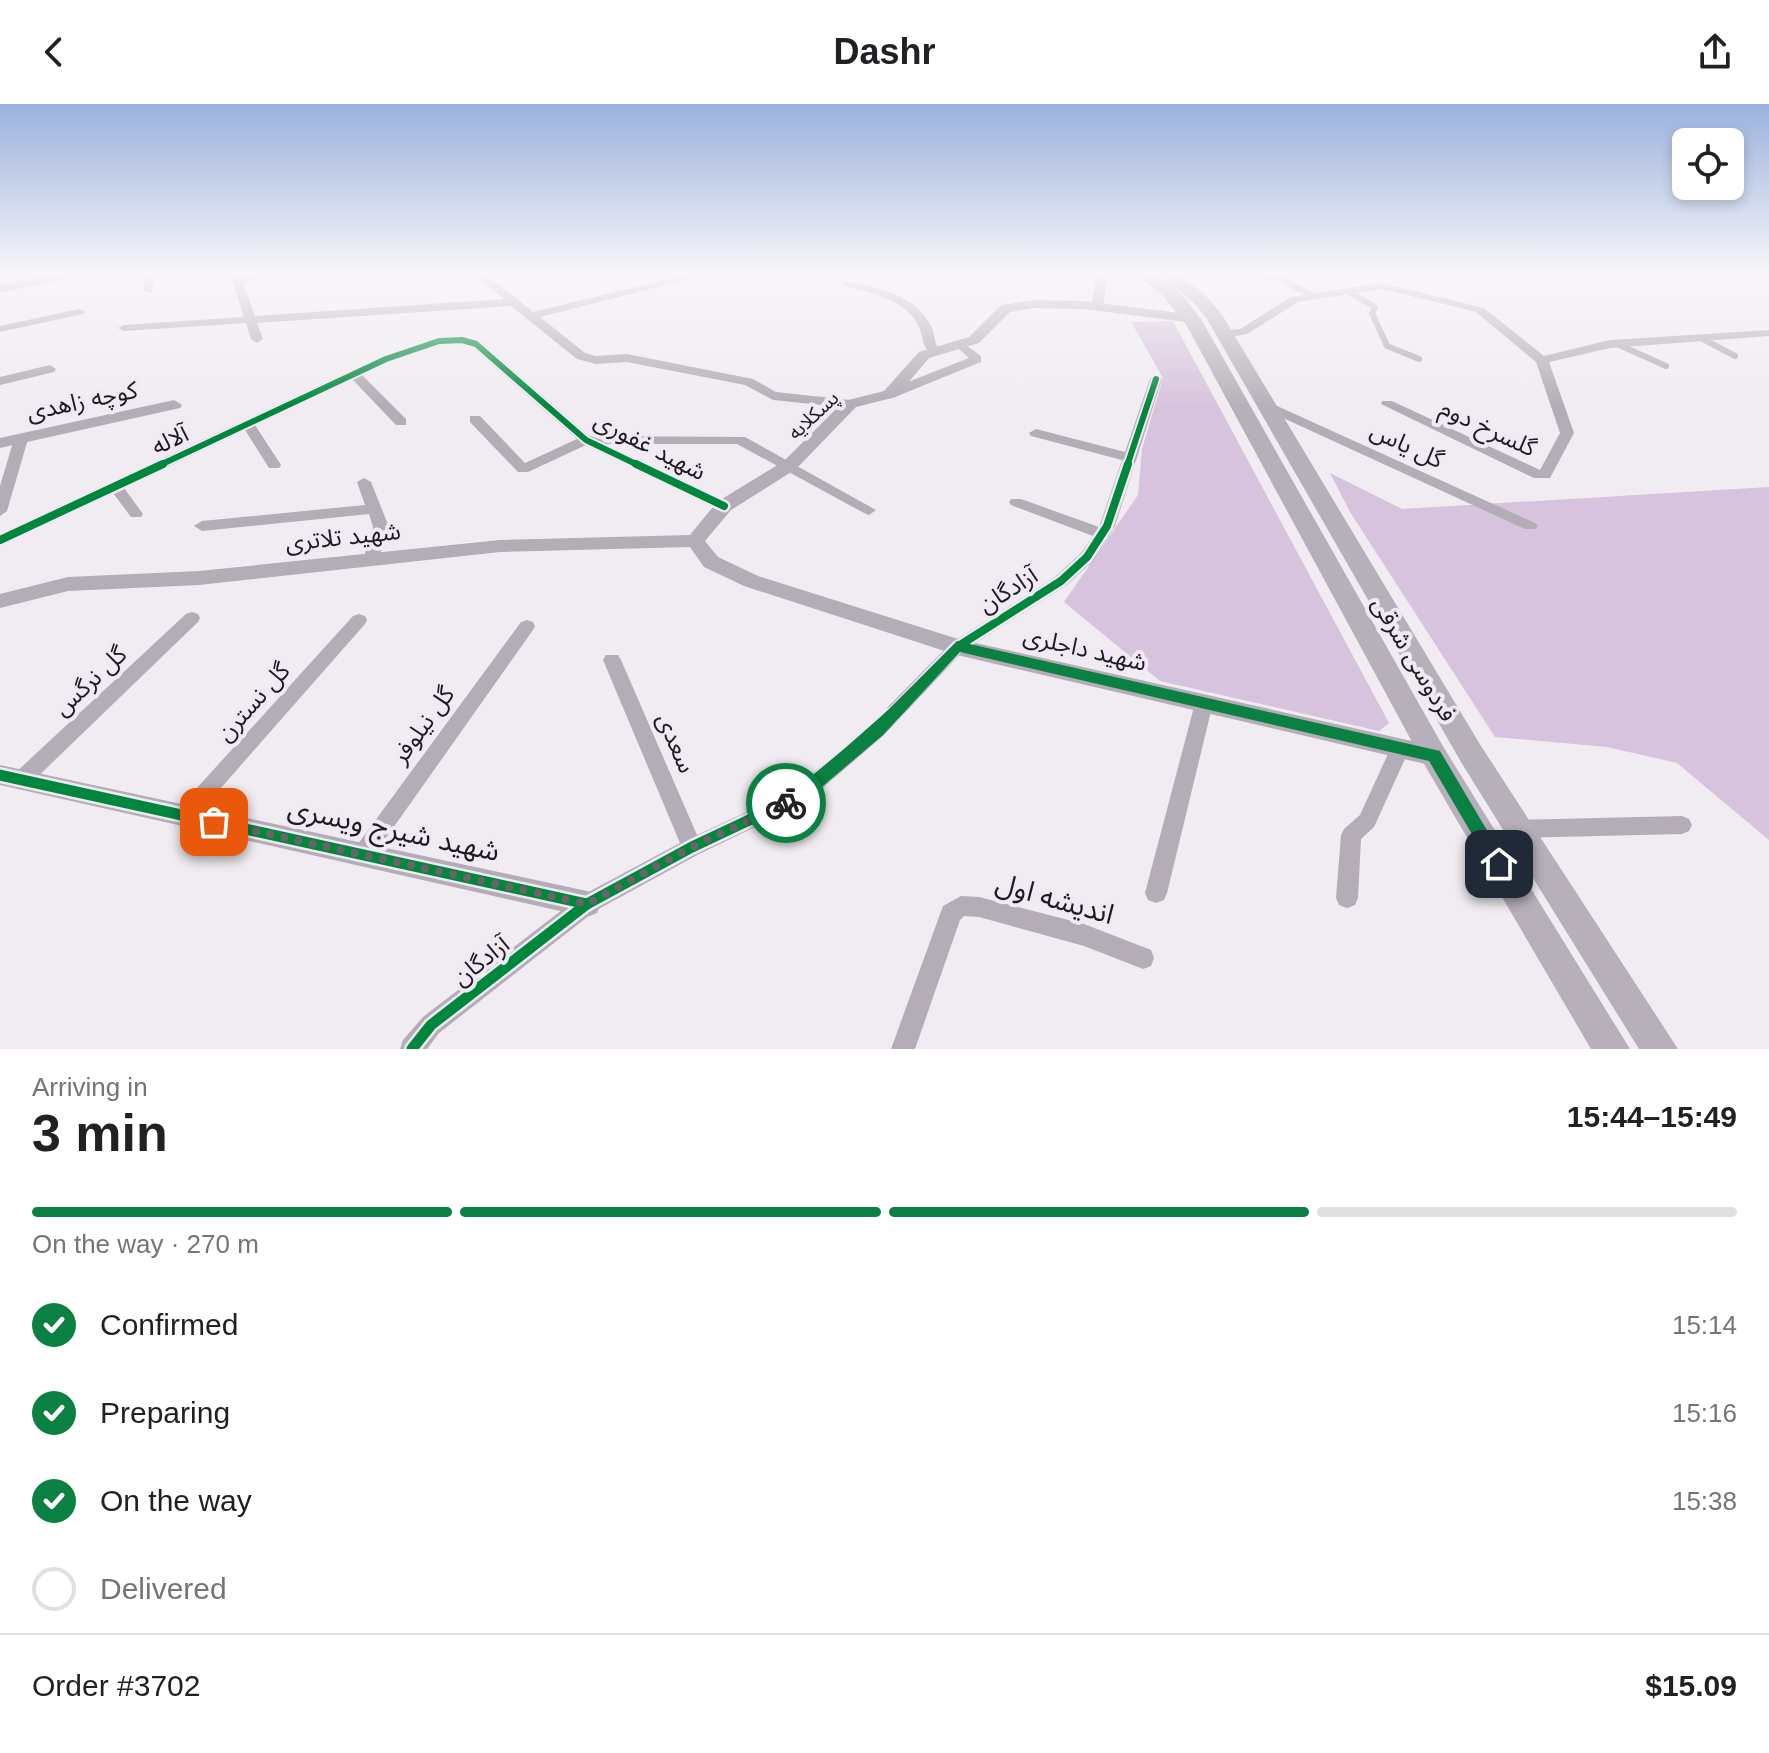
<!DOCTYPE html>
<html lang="en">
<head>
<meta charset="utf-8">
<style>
	body { margin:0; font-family:Helvetica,"Noto Sans Arabic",sans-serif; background:#f6f6f6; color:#202124; height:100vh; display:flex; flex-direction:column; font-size:30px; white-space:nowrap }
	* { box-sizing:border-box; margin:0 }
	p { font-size:26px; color:#757577 }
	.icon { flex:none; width:44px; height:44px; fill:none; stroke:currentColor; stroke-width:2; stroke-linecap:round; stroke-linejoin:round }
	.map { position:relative; height:945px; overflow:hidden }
	.panel { display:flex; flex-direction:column; background:#fff; flex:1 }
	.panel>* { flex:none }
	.controls { position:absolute; left:1672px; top:24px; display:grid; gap:16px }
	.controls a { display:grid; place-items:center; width:72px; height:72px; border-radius:12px; background:#fff; box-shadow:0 4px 12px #0003; font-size:40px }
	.pin { position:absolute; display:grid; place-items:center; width:68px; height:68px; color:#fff; margin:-34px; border-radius:16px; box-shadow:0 4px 12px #0006 }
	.courier { position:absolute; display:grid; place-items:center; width:80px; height:80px; margin:-40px; border:6px solid #0b8043; border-radius:50%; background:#fff; color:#222; box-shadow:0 2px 10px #0007 }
	.summary em { font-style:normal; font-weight:700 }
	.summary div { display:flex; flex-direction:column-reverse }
	.summary { display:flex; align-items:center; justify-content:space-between; height:136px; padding:0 32px }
	h1 { font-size:52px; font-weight:700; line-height:60px }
	.bar { display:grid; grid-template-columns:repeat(4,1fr); gap:12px 8px; align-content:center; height:96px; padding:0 32px }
	.bar i { height:10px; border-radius:6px; background:#e0e0e0 }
	.bar .current { background:#0b8043 }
	.bar p { grid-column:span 4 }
	.line { display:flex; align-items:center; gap:20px; padding:0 32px; border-top:2px solid #e0e0e0 }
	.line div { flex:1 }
	ol { padding:0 32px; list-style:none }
	li { display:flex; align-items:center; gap:24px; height:88px }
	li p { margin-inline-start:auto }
	li .icon { padding:8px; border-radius:50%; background:#0b8043; color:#fff; stroke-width:4 }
	li:last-child { color:#757577 }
	li i { width:44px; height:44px; border:4px solid #e0e0e0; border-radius:50% }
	header { display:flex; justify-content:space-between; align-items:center; height:104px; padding:0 32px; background:#fff; font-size:36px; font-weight:700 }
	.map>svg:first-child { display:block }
	.forest { fill:#d7c3dd }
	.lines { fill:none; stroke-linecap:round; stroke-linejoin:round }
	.service { stroke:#b4acb7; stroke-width:6 }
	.minor { fill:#b4acb7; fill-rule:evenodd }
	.tertiary { fill:#b4acb7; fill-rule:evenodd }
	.primary { fill:#b7b0ba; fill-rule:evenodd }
	.cycleway-far2-casing { stroke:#f1e9f4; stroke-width:10 }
	.cycleway-far1-casing { stroke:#f1e9f4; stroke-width:13 }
	.cycleway-casing { stroke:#f1e9f4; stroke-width:16 }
	.cycleway-far2 { stroke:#00873e; stroke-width:6 }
	.cycleway-far1 { stroke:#00873e; stroke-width:8 }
	.cycleway { stroke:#00873e; stroke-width:11 }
	.route { fill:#0b8043 }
	.done { stroke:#686468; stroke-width:8; stroke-dasharray:0 14.4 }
	.labels { text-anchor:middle; stroke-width:8; stroke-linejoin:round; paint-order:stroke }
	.far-street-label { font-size:20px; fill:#1e1b1f; stroke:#f1e9f4 }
	.street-label { font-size:24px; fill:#1e1b1f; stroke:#f1e9f4 }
	.near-street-label { font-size:28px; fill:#1e1b1f; stroke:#f1e9f4 }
</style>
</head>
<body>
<header><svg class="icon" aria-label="back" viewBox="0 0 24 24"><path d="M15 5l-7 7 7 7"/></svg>Dashr<svg class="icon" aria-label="share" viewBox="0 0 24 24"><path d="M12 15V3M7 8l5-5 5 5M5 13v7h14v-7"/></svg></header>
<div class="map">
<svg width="1769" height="945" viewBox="0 0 1769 945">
	<rect width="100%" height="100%" fill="#f0ecf1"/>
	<g class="forest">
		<path d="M1173,217L1389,619L1379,627L1160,577L1064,498L1138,391L1142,345L1163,274L1131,218Z"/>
		<path d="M1330,369L1402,405L1769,383V736L1677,659L1607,643L1495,633L1350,408Z"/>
	</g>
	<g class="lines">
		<g class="service">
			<path d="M1261,171L1277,174L1314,192"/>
			<path d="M1347,187L1375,203L1372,209L1387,242L1419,255"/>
			<path d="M1701,234L1735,252"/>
			<path d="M1617,240L1666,262"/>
		</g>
		<g class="minor">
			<path d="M144,170H154L152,189L143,187Z"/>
			<path d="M230,170L241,172L284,170L243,178L255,212L504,195L474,170H486L533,208L690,170H709L540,213L585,249L596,252L627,250L753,275L776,288L850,296L856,300L850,304L773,296L745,281L627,258L596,260L577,255L511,202L257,219L263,235L257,239L251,235L246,219L124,227L118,224L124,221L244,213Z"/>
			<path d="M1097,170H1107L1103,203L1097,206L1091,203Z"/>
			<path d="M848,177C879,185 915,190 931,222C935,230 934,238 939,246L937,249H929L927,246C922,238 922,229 918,221C905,194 870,189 844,182V178Z"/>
			<path d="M1382,179L1484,204L1544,252L1610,236L1769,226V232L1610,244L1549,258L1574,329L1550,374H1534L1381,300L1382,297H1392L1540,366L1560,329L1536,258L1476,208L1382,185L1298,198L1247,230L1224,234L1218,230L1224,226L1240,225L1291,193Z"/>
			<path d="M79,205L85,208L83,210L0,228V222Z"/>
			<path d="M462,232L480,237L589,332L745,333L876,406L869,411L864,409L737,340H605L729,399L731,402L724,407L586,341L528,368H518L470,318V312H480L525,359L577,335L472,243C436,232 394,256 362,271L406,315V321H396L352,275L255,321L281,361L279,364H269L245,326L124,384L143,410L141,413H131L113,389L0,441V430L382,252L435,234Z"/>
			<path d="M959,236L981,252V258L895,293H885V287L969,254L953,240Z"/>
			<path d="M50,261L56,265L54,268L0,281V273Z"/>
			<path d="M1156,271L1162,275L1115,422L1093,457L1067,481L963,547L884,631L805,699L699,750L595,807L439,929L427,945H400L403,936L423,913L579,793L680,739L603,556L606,551H618L621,556L697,731L791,687L870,621L951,539L1055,473L1081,449L1093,432L1011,401L1009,398L1011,395H1021L1099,423L1122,356L1031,332L1029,329L1036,325L1125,348L1150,275Z"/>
			<path d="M1264,296L1535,419L1538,422L1535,425H1525L1259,303L1258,300Z"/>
			<path d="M21,331L28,335L7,407L0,412V382L14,335Z"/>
			<path d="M364,374L371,378L389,423L377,460L371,461L363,456L373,423L369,410L202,427L194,422L202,417L365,401L357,378Z"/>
			<path d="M192,508L198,510L200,514L198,518L28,682L21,684L14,682L11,676L14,670L186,510Z"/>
			<path d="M359,510L365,512L367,516L365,520L191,718L184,721L177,718L174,712L177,706L353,512Z"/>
			<path d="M527,516L533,518L535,522L533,526L369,758L362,760L355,758L352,751L355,744L521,518Z"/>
			<path d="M1204,592L1210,594L1213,599L1167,789L1164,796L1156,799L1148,796L1145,789L1195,599L1198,594Z"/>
			<path d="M1400,636L1407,639L1410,644L1374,723L1361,735L1358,794L1355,801L1347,804L1339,801L1336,794L1341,731L1344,725L1360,711L1393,639Z"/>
			<path d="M1682,712L1689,715L1692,721L1689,727L1682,730L1518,734L1511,731L1508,725L1511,719L1518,716Z"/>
			<path d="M961,792L979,793L1084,820L1151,846L1154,854L1151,862L1143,865L1084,842L979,813L964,812L960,816L915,945H891L943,802Z"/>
		</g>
		<g class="tertiary">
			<path d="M57,170H85L0,189V181Z"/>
			<path d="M1034,196L1083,197L1195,211L1202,215L1195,219L1083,205L1034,204L1010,208L979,239L929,254L896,293L856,303L796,365L731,406L705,437L718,453L758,472L958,535L1434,642L1442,645L1446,652L1442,659L1434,662L957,551L744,482L704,463L690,443L500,448L199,481L68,487L0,504V490L68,473L199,467L500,436L690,431L717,398L784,357L844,297L884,287L919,248L969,233L1001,201Z"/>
			<path d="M174,296L182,301L180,304L0,344V334Z"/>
			<path d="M0,661L587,787L597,791L601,800L597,809L587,813L0,681Z"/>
		</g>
		<g class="primary">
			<path d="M1135,170C1170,170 1187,194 1205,222L1444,644L1630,945H1591L1424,660L1187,222L1163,192Z"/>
			<path d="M1159,170C1188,170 1207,191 1224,214L1481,642L1678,945H1639L1461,658L1207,215L1196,201Z"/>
		</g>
		<defs>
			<g id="cycleway-far2">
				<path d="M158,362L386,255L439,237L462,236L476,240L586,336L640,362"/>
				<path d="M1127,362L1156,275"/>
			</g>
			<g id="cycleway-far1">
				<path d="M636,360L724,402"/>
				<path d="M0,436L163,360"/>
				<path d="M889,613L957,543L1061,477L1087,453L1107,422L1128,360"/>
			</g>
			<g id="cycleway">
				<path d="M0,671L587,800"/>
				<path d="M412,945L431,921L587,800L692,743L798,693L891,611"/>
			</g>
		</defs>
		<use href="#cycleway-far2" class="cycleway-far2-casing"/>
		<use href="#cycleway-far1" class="cycleway-far1-casing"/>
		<use href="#cycleway" class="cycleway-casing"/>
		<use href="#cycleway-far2" class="cycleway-far2"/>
		<use href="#cycleway-far1" class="cycleway-far1"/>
		<use href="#cycleway" class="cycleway"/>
	</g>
	<linearGradient id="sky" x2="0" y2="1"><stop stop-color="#9ab1dd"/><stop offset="0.56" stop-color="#f8f6f9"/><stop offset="1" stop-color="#f8f6f9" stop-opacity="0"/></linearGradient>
	<rect width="1769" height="302" fill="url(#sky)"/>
	<path class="route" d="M957,537L1440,647L1507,760L1505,766H1493L1429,657L960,548L883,631L804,698L786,706L781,704V694L792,688L872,622Z"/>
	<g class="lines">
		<path class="done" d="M214,718L587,800L692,743L786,699"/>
	</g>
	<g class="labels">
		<g class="far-street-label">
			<text transform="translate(813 311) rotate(-43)" y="7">پسکلایه</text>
		</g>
		<g class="street-label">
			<text transform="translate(82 297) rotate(-12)" y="8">کوچه زاهدی</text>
			<text transform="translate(1488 324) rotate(25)" y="8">گلسرخ دوم</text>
			<text transform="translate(170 336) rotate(-25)" y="8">آلاله</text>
			<text transform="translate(1407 341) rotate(25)" y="8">گل یاس</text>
			<text transform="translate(650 342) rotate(27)" y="8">شهید غفوری</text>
			<text transform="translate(343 433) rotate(-6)" y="8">شهید تلاتری</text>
			<text transform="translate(1008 486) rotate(-32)" y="8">آزادگان</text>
			<text transform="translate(1085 545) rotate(13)" y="8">شهید داجلری</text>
			<text transform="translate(1414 555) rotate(59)" y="8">فردوسی شرقی</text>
			<text transform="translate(90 577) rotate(-43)" y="8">گل نرگس</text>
			<text transform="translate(253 598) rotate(-48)" y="8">گل نسترن</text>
			<text transform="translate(423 621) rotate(-54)" y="8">گل نیلوفر</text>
			<text transform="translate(676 639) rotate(67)" y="8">سعدی</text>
			<text transform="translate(481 857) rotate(-38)" y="8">آزادگان</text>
		</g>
		<g class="near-street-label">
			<text transform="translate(394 725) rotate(12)" y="10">شهید شیرج ویسری</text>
			<text transform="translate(1055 794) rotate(16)" y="10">اندیشه اول</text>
		</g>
	</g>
</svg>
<div class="controls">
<a><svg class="icon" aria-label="locate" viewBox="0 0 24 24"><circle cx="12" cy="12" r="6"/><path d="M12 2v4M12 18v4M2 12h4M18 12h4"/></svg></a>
</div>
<div class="pin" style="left:214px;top:718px;background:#ea580c"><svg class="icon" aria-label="bag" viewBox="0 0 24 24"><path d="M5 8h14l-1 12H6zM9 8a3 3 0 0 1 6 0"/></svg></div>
<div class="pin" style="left:1499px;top:760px;background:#1f2937"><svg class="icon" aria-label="home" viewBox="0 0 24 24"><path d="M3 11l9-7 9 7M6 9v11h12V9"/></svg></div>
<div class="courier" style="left:786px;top:699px"><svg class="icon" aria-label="bike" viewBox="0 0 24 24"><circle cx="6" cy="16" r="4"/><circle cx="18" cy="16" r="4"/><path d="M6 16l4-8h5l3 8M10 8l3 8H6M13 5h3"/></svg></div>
</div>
<section class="panel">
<div class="summary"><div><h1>3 min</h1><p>Arriving in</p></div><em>15:44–15:49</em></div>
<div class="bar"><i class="current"></i><i class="current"></i><i class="current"></i><i></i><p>On the way · 270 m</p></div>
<ol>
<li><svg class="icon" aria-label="check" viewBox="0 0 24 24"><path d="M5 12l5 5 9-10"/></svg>Confirmed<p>15:14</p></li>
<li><svg class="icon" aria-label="check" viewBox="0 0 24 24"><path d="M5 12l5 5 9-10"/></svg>Preparing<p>15:16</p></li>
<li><svg class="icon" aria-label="check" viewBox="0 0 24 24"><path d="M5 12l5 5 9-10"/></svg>On the way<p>15:38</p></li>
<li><i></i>Delivered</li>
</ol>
<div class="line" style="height:104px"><div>Order #3702</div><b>$15.09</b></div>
</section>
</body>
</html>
